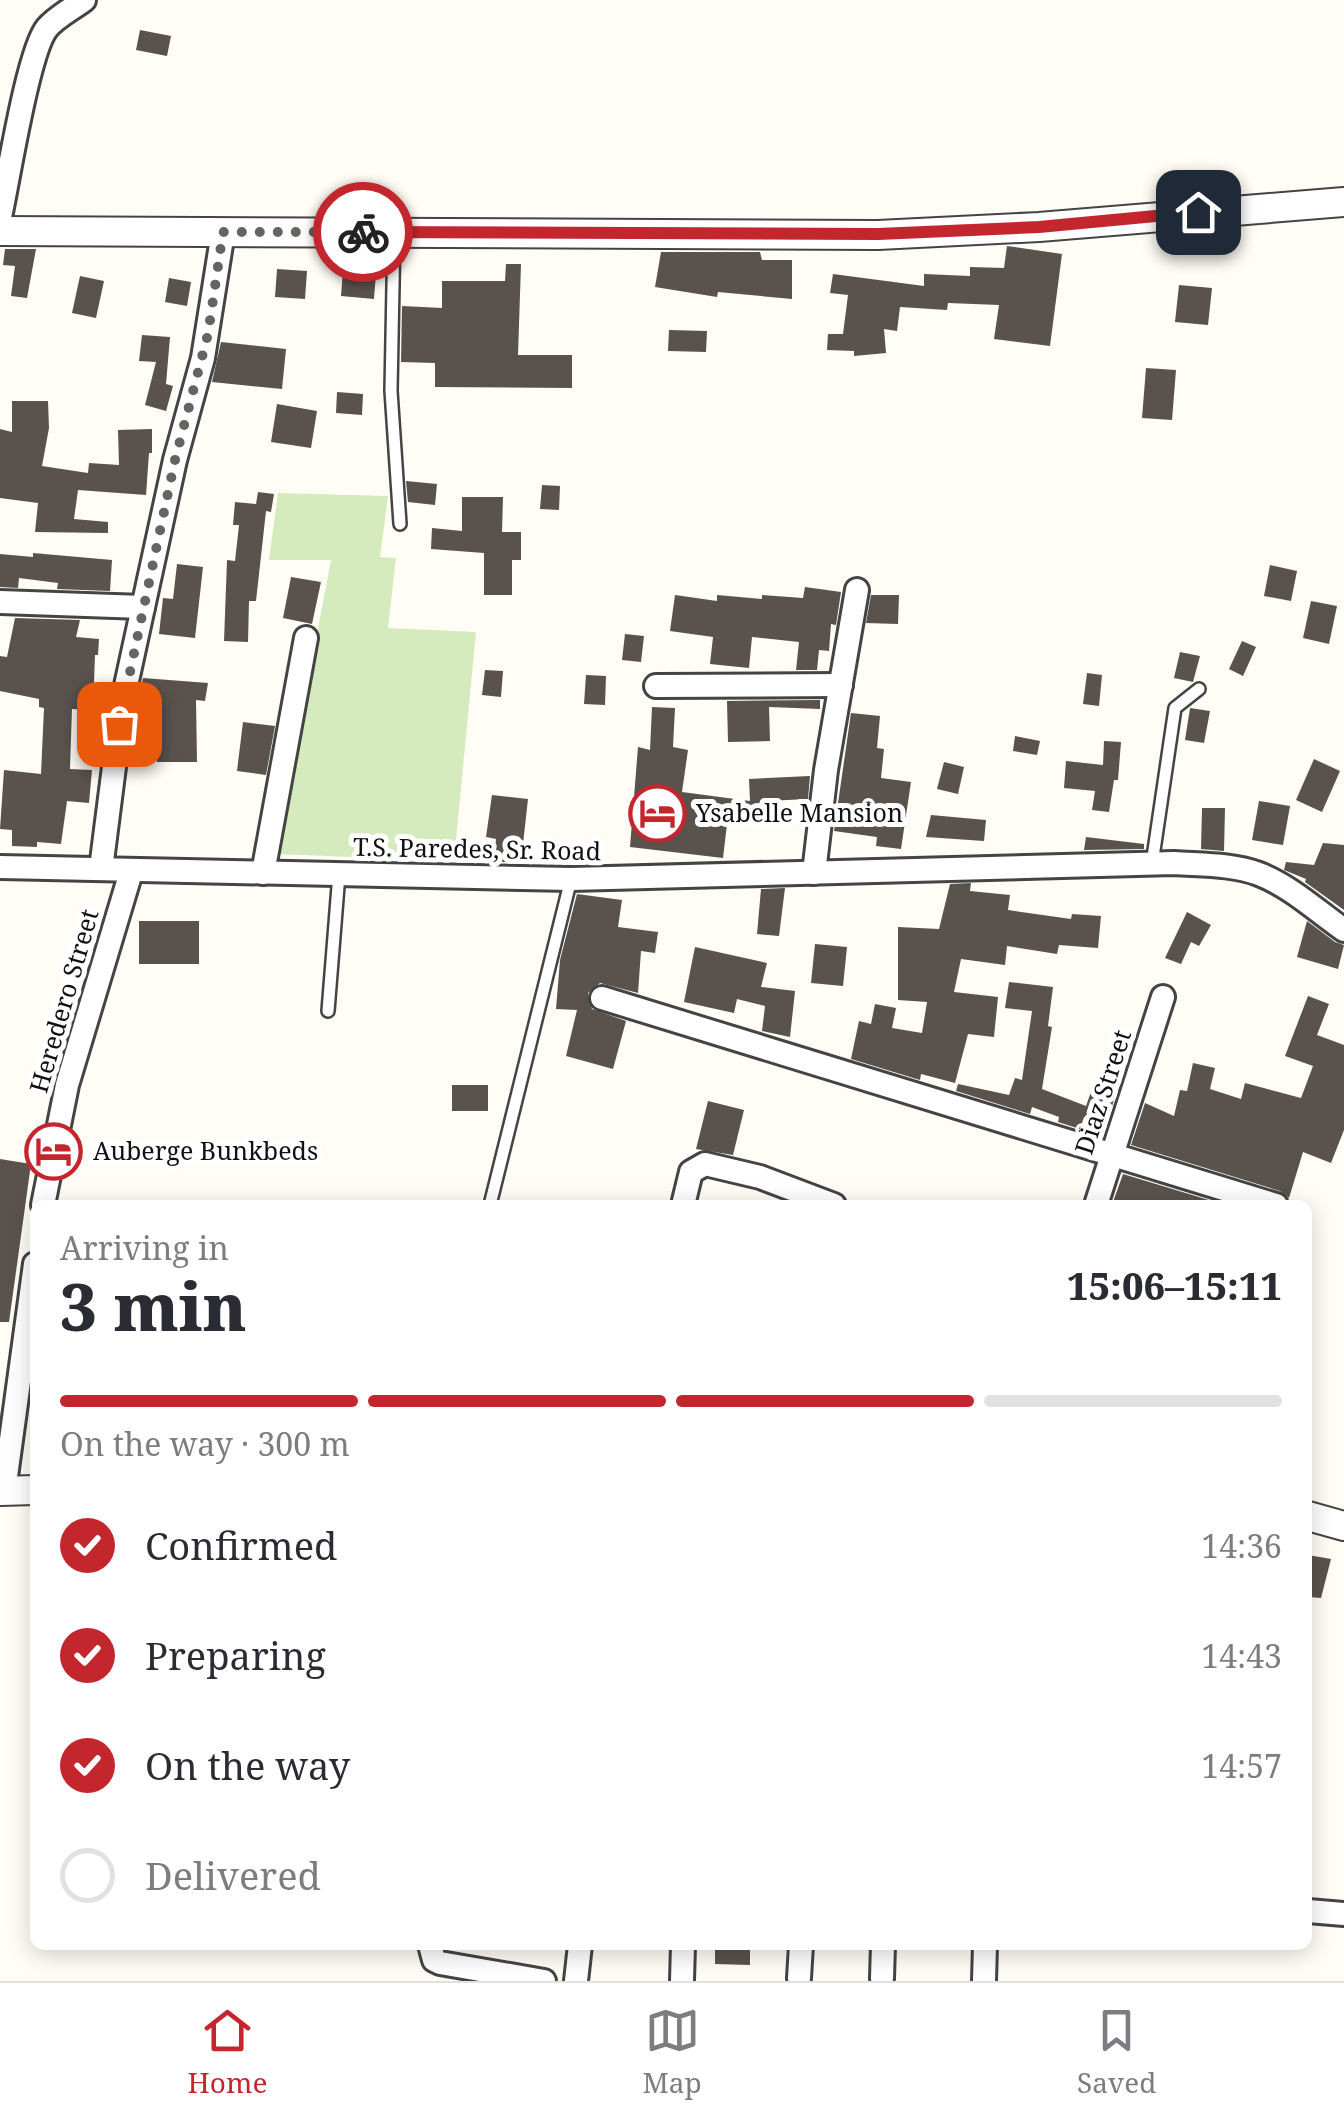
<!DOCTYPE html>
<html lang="en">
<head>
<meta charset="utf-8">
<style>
	body { margin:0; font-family:"Noto Serif",serif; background:#f2f2f3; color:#2b2b33; height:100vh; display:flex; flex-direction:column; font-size:38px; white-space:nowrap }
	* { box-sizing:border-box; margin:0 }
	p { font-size:32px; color:#7c7c81 }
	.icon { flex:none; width:55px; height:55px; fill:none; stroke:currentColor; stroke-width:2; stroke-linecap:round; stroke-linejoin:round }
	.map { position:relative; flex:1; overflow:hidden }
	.side { position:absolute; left:30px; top:1200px; width:1282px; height:750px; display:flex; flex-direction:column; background:#fff; border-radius:15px; box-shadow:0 5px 25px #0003 }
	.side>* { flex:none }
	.pin { position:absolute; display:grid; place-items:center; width:85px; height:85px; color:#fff; margin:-42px; border-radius:20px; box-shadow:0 5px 15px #0006 }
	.courier { position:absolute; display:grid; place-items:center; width:100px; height:100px; margin:-50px; border:8px solid #c4262e; border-radius:50%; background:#fff; color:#222; box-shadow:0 2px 12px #0007 }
	.head em { font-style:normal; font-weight:800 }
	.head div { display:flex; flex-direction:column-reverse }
	.head { display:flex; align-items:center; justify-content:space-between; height:170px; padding:0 30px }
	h1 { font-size:65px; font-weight:800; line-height:75px }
	.bar { display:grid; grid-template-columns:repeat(4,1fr); gap:15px 10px; align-content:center; height:120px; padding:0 30px }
	.bar i { height:12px; border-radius:8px; background:#e1e1e2 }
	.bar .active { background:#c4262e }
	.bar p { grid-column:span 4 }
	ol { padding:0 30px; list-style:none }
	li { display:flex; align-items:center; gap:30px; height:110px }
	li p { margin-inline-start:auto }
	li .icon { padding:10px; border-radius:50%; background:#c4262e; color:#fff; stroke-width:4 }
	li:last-child { color:#7c7c81 }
	li i { width:55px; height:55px; border:5px solid #e1e1e2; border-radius:50% }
	.dock { display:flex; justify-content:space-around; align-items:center; height:140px; border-top:2px solid #e1e1e2; background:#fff; font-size:28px; color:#7c7c81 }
	.dock a { display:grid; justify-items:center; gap:5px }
	.dock .active { color:#c4262e }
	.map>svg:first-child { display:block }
	.green { fill:#d5ebbd }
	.building { fill:#5a524d }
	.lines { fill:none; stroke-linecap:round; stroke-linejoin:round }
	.service-casing { stroke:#444; stroke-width:16 }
	.minor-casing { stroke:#444; stroke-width:28 }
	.tertiary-casing { stroke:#444; stroke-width:32 }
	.service { stroke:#fff; stroke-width:11 }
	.minor { stroke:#fff; stroke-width:22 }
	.tertiary { stroke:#fff; stroke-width:28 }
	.done { stroke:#646461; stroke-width:10; stroke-dasharray:0 18 }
	.route { stroke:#c4262e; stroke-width:12 }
	.labels { text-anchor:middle; stroke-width:10; stroke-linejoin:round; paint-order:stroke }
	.poi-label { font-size:25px; fill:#111; stroke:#fff; text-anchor:start }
	.street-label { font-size:25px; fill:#111; stroke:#fff }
</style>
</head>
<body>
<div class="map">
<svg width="1344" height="1981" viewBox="0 0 1344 1981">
	<rect width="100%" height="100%" fill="#fffdf5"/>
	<path class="green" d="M278,493L388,496L380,557L396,558L388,628L476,632L454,861L275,854L331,560H269Z"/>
	<g class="building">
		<path d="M140,30L171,36L167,56L136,50Z"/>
		<path d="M1007,246L1062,254L1050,346L994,339L999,305L948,303L947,310L900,307L897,331L884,329L886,353L854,356V351L827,350L828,334H843L848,295L830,293L833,274L924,286V274L970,276V267L1004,268Z"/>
		<path d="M5,249H36L27,298L11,296L15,266L3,265Z"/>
		<path d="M661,252H760L762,260H792V299L718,292L717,297L655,287Z"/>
		<path d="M506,264H521L518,355H572V388L435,387V363L401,362L402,306L442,308V281H505Z"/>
		<path d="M277,269L307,271L305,299L275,297Z"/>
		<path d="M343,270L376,273L374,299L341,296Z"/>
		<path d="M80,276L104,281L96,318L72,313Z"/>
		<path d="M169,278L191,282L187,306L165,302Z"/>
		<path d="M1179,285L1212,288L1208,325L1175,322Z"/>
		<path d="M669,330L707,331L706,352L668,351Z"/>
		<path d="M142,335L170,337L166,384L173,386L166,411L145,405L156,362L139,361Z"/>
		<path d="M221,342L286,349L282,389L212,382Z"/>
		<path d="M1146,368L1176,370L1172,420L1142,418Z"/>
		<path d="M337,392L363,394L362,415L336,413Z"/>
		<path d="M12,401H48L49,428L42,466L88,473L89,463L119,465L118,430L152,429V453H149L146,495L78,490L74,519L108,522V533L35,532L38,503L0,498V429L12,432Z"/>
		<path d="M277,404L317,411L311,448L271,442Z"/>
		<path d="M406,481L437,484L435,505L408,502Z"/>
		<path d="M542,485L560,486L559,510L540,509Z"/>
		<path d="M258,492L274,494L271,512L266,511L256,601H249L248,642L224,641L227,560L235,561L239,525H233L235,502L256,504Z"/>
		<path d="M462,497H503L502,532H521V560H512V595H484V553L431,549L432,528L462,531Z"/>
		<path d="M33,553L112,560L110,591L57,589L58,583L19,578L18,588L0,587V554L33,557Z"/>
		<path d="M177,564L203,567L195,638L159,634L163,598L173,599Z"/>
		<path d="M1270,565L1297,571L1291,601L1264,596Z"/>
		<path d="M291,577L321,582L312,624L283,618Z"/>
		<path d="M805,587L841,592L836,625L831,624L829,651L819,650L817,670H796L799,642L752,637L749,668L710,664L713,637L670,631L675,595L717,601V595L762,599V595L803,598Z"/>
		<path d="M871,595H899L898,624L866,623Z"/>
		<path d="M1311,601L1337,606L1329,644L1303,638Z"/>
		<path d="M15,618L80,620L76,637L99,639L98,655H95L93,710L72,709L70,769L92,770L89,803L67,801L61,844L37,842V847L12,846V830L0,829L4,770L41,774L44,708L39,707V699L0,691V656L7,657Z"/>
		<path d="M625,634L644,636L641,662L622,660Z"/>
		<path d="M1242,641L1256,647L1243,676L1229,669Z"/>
		<path d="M1180,652L1200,656L1193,682L1174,678Z"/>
		<path d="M485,670L503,671L501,697L482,695Z"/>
		<path d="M1087,673L1102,675L1099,706L1083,704Z"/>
		<path d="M586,675L606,676L605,705L584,704Z"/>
		<path d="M143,678L208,683L205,701L196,700L197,762H157V698L139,697Z"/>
		<path d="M820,700V709L769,707L770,741L728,742L727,701Z"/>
		<path d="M652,707L675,708L673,747L688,750L682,792L750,801L749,779L810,776L808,799L766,801L767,822L727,824L723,858L630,847L638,747L650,750Z"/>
		<path d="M1190,708L1210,711L1204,743L1185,740Z"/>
		<path d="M851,713L880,716L877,748L884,749L881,778L911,782L901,849L876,846L877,837L834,831Z"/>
		<path d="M243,722L275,726L266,775L237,771Z"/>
		<path d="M1015,736L1040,741L1037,755L1013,751Z"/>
		<path d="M1104,741L1121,742L1118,780H1114L1109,812L1092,810L1095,791L1064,788L1066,761L1103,765Z"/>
		<path d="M1314,759L1340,771L1322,812L1296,800Z"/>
		<path d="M944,762L964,767L958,794L937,789Z"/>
		<path d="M492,795L528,799L521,862H494L496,839L486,837Z"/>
		<path d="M1259,801L1290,806L1283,845L1252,840Z"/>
		<path d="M1202,808H1225L1224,851L1201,849Z"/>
		<path d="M931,815L986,820L984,841L926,837Z"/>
		<path d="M1086,837L1144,844V849L1084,850Z"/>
		<path d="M1323,843L1344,845V910L1305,882L1306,879L1284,870L1286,862L1314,865Z"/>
		<path d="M971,883L970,891L1010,895L1008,910L1071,919L1072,914L1101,916L1098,948L1059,945L1057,954L1007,946L1005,965L961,959L954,992L998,997L994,1037L968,1034L955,1083L921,1074L920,1080L851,1059L859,1021L871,1024L875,1004L896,1008L892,1028L922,1033L927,1002L898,1000V927L939,929L950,884Z"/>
		<path d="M785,888L779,936L757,934L761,889Z"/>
		<path d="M577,894L622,900L618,927L658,932L655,953L641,951L638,993L600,983L588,993L592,1009L626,1021L613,1069L566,1056L577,1010L556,1009L560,960Z"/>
		<path d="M1187,912L1211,925L1199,946L1191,942L1181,964L1165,958Z"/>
		<rect x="139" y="921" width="60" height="43"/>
		<path d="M1307,921L1335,942L1344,945L1338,969L1297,957Z"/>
		<path d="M815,944L847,947L843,986L811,983Z"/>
		<path d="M695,947L767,963L761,987L795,991L790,1037L762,1031L765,1006L737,999L734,1013L684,1002Z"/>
		<path d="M1009,982L1053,987L1048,1026L1052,1027L1042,1089L1086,1106L1092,1089L1115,1097L1106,1124L1084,1117L1080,1129L1058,1122L1059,1117L1032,1107L1030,1114L956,1091L958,1084L1009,1095L1015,1078L1022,1080L1032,1011L1005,1008Z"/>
		<path d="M1308,996L1329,1004L1317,1035L1344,1045V1130L1331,1163L1303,1152L1289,1198L1280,1191L1131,1145L1145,1103L1174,1116L1180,1090L1187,1091L1193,1063L1215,1068L1210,1089L1241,1099L1245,1083L1301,1098L1313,1066L1285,1056Z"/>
		<rect x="452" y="1085" width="36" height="26"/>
		<path d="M708,1101L744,1110L733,1155L696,1149Z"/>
		<path d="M0,1159L31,1164L9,1322H0Z"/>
		<path d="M1123,1174L1212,1201L1211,1205H1155L1141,1201L1140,1205H1112Z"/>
		<path d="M1308,1555L1331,1559L1321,1598L1308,1597Z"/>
		<path d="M715,1945H750V1965L715,1964Z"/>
	</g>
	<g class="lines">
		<defs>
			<g id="service">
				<path d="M394,232L391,391L400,524"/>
				<path d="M1152,864L1175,708L1199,689"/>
				<path d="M328,1011L339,874"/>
				<path d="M490,1205L571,879"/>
			</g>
			<g id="minor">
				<path d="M0,217C8,181 28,51 47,28C56,17 72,9 84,0"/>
				<path d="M0,602L143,607"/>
				<path d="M656,686L841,685"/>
				<path d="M0,867L571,879L1174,863C1202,865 1232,864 1259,874C1290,886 1317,911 1344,930"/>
				<path d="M101,869L122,704L175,460L203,358L223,232"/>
				<path d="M263,873L306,638"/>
				<path d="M814,873L826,770L857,590"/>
				<path d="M602,998L1276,1205"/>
				<path d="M43,1205L67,1085L131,872"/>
				<path d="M683,1205L691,1172L705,1164L760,1177L834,1205"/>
				<path d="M1096,1205L1163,997"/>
				<path d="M4,1491L35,1264"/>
				<path d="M1308,1911L1344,1914"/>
				<path d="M430,1945L434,1960L440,1963L544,1981"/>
				<path d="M799,1978L801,1945"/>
				<path d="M882,1978L883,1945"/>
				<path d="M576,1981L580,1945"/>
				<path d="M682,1981L683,1945"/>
				<path d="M984,1981L985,1945"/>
			</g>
			<g id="tertiary">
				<path d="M0,231L878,235L1039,227L1344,202"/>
				<path d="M0,1491L35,1490"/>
				<path d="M1308,1516L1344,1526"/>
			</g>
		</defs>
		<use href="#service" class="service-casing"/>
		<use href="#minor" class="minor-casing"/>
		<use href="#tertiary" class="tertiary-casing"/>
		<use href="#service" class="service"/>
		<use href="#minor" class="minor"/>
		<use href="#tertiary" class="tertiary"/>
	</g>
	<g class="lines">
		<path class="done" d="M119,724L175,460L208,334L223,232H363"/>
		<path class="route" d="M363,232L878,234L1039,227L1198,212"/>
	</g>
	<defs>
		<symbol id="hotel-ring" viewBox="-11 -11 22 22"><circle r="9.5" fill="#fff" stroke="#c4262e" stroke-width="1.5"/><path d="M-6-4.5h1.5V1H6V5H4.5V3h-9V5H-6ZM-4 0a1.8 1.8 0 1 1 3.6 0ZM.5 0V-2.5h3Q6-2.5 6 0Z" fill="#c4262e"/></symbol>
	</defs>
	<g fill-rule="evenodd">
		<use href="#hotel-ring" x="626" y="782" width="63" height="63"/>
		<use href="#hotel-ring" x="22" y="1120" width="63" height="63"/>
	</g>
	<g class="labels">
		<g class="poi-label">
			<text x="696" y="822">Ysabelle Mansion</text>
			<text x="93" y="1160">Auberge Bunkbeds</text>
		</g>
		<g class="street-label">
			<text transform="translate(477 849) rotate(1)" y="9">T.S. Paredes, Sr. Road</text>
			<text transform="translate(64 1001) rotate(-74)" y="9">Heredero Street</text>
			<text transform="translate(1103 1092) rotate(-72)" y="9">Diaz Street</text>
		</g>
	</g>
</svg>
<div class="pin" style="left:119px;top:724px;background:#ea580c"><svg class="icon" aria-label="bag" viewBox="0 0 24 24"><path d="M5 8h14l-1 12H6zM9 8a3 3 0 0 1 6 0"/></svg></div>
<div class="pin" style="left:1198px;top:212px;background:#1f2937"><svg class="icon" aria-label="home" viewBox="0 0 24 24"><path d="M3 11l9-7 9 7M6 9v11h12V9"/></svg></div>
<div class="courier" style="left:363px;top:232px"><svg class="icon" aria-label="bike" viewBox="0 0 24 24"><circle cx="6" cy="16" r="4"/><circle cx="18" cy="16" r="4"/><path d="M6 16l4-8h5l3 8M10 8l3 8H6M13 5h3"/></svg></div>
<section class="side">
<div class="head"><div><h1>3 min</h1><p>Arriving in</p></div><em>15:06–15:11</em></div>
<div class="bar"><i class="active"></i><i class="active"></i><i class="active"></i><i></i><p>On the way · 300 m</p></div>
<ol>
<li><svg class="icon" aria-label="check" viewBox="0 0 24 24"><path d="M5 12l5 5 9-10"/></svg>Confirmed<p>14:36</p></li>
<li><svg class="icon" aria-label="check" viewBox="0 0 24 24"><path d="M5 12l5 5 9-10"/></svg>Preparing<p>14:43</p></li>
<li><svg class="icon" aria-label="check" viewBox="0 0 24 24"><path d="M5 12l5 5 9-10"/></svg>On the way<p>14:57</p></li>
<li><i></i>Delivered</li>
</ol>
</section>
</div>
<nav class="dock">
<a class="active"><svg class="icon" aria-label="home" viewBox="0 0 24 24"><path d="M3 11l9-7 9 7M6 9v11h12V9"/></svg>Home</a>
<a><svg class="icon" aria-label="map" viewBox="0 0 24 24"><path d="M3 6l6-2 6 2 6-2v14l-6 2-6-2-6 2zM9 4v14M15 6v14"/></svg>Map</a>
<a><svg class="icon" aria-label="saved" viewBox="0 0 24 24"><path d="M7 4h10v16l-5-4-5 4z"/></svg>Saved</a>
</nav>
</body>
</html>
